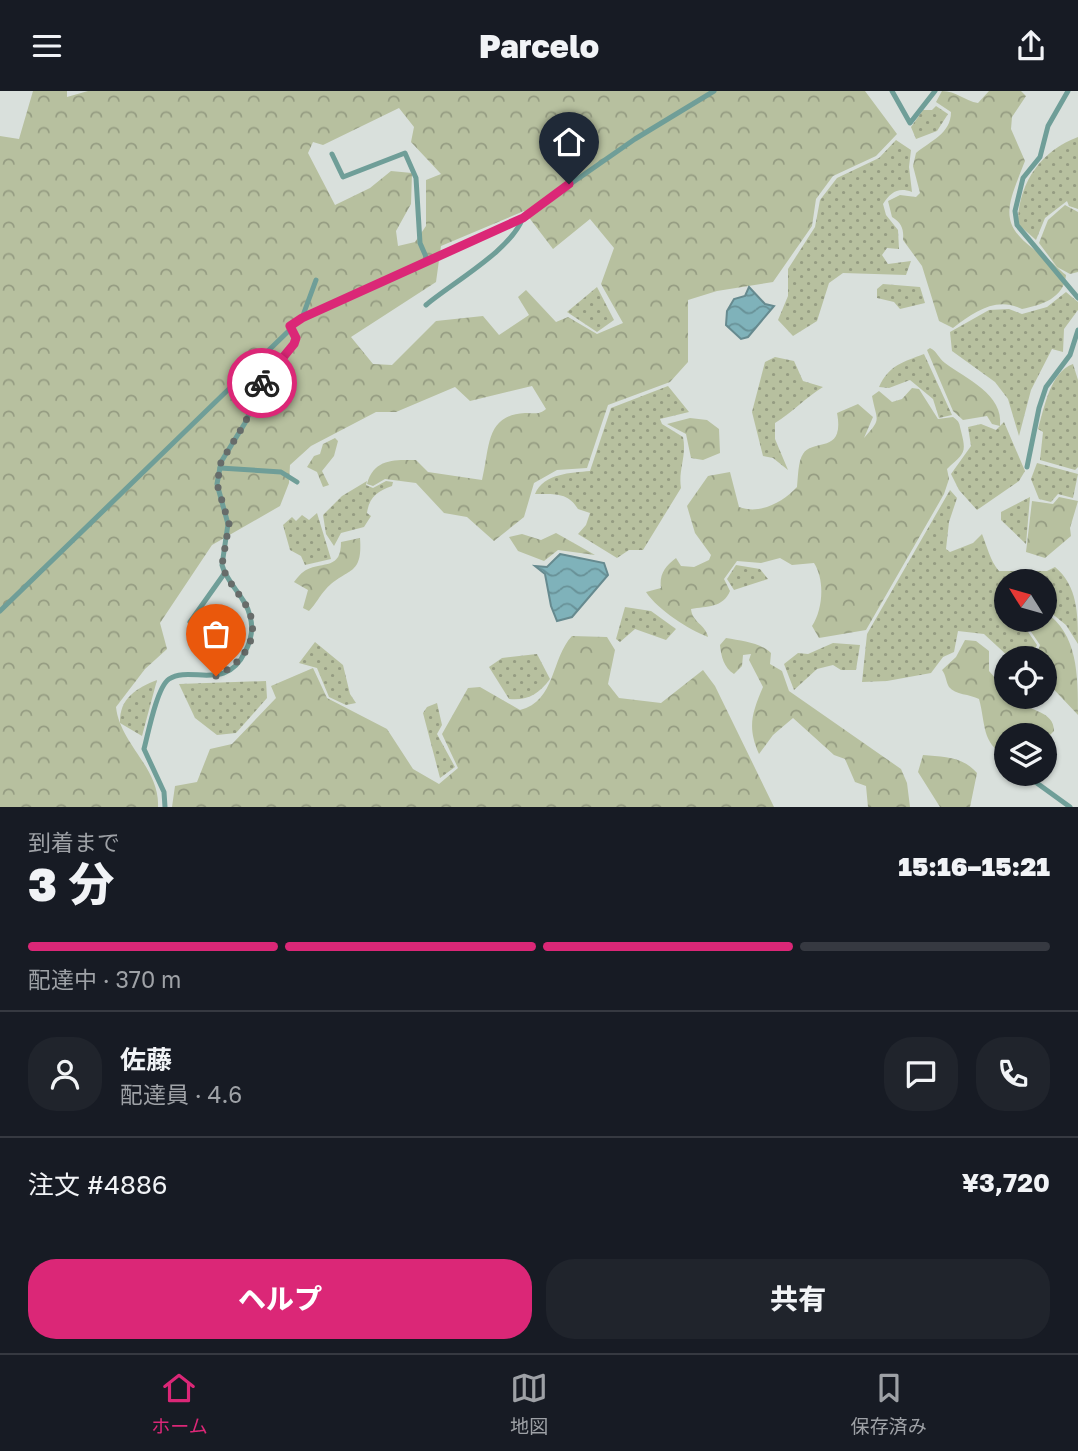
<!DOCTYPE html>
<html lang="ja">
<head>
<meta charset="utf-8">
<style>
	body { margin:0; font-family:"Golos Text","Noto Sans JP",sans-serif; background:#20242c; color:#f1f3f6; height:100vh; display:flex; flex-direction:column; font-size:26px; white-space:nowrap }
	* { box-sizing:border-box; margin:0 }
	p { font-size:23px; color:#9ea1a6 }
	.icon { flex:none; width:38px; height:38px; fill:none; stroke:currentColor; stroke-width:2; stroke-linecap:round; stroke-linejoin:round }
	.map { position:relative; height:716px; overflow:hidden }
	.panel { display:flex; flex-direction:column; background:#171b24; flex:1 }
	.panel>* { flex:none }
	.needle { width:46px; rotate:307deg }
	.fabs { position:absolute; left:994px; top:478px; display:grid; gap:14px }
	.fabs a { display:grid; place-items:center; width:63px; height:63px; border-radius:50%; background:#171b24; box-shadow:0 2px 5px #0004; font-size:35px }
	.pin { position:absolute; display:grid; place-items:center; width:60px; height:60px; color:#fff; margin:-72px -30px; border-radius:50% 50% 50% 0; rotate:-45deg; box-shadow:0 0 7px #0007 }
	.pin .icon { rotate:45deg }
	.courier { position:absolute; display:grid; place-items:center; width:70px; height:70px; margin:-35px; border:5px solid #db2777; border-radius:50%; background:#fff; color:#222; box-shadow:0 2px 9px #0007 }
	.headline em { font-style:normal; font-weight:800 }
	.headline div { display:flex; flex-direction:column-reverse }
	.headline { display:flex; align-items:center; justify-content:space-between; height:119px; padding:0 28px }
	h1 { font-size:46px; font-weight:800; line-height:52px }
	.bar { display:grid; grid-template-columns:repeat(4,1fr); gap:10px 7px; align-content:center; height:84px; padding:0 28px }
	.bar i { height:9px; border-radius:5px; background:#363941 }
	.bar .selected { background:#db2777 }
	.bar p { grid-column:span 4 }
	.line { display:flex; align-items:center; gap:18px; padding:0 28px; border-top:2px solid #363941 }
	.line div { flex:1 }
	.round { display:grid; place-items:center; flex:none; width:74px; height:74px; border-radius:28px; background:#20242c }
	.button { display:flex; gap:14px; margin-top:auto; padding:14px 28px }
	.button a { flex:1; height:80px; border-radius:28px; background:#db2777; color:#fff; font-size:28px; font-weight:800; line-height:80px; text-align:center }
	.button a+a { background:#20242c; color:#f1f3f6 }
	header { display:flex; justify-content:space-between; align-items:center; height:91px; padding:0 28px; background:#171b24; font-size:32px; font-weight:800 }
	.menu { display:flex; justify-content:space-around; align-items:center; height:98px; border-top:2px solid #363941; background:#171b24; font-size:19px; color:#9ea1a6 }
	.menu a { display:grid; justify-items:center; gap:4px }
	.menu .selected { color:#db2777 }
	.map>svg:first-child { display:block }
	.green { fill:url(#green-dots) }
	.forest { fill:url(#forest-crowns); fill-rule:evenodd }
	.water { fill:url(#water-waves); stroke:#668a8f; stroke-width:2 }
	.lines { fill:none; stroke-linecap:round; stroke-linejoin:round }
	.street { stroke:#6f9e98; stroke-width:5 }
	.done { stroke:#676c6a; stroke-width:7; stroke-dasharray:0 12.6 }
	.route { stroke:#db2777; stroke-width:9 }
</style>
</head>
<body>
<header><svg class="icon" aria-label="menu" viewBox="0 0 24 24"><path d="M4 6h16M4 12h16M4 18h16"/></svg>Parcelo<svg class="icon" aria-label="share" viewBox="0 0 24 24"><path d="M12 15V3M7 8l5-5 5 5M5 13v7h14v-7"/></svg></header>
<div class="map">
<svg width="1078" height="716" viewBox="0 0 1078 716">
	<defs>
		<pattern id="green-dots" width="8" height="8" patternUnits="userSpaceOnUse" patternTransform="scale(1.75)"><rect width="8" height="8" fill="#b7c09f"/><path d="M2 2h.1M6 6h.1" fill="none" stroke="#959c82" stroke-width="1.8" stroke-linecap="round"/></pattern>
		<pattern id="forest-crowns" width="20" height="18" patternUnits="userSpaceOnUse" patternTransform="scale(1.75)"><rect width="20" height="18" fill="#b7c09f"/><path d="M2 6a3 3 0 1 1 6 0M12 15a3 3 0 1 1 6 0" fill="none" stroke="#959c82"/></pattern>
		<pattern id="water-waves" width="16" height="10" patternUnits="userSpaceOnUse" patternTransform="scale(1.75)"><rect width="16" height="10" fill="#7fb2ba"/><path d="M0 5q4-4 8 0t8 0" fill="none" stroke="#689197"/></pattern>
	</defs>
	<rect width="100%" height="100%" fill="#d9e0dc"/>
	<g class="green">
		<path d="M936,15L948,23L937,40L916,48L911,36L923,19H932Z"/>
		<path d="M1078,46V118L1069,115L1067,110L1045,127L1036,149L1019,134L1018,128C1020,90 1042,59 1078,46Z"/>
		<path d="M896,49L911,59L909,76L912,101C898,96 891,101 883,113L886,124L898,139L899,158L887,157L882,164L888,173L911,170L906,184L843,182L829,192L817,230L793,245L778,229L788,205V178L815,136L820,109L837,87L879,67Z"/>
		<path d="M883,193L920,196L925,212L900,218L894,211L877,207V198Z"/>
		<path d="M597,196L614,229L597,241L567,221Z"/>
		<path d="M1066,201L1078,211V219L1064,238L1063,261L1052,258L1031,299L1019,345L1008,308L995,291L952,260L950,241L989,219L1009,218L1022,223L1047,216Z"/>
		<path d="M924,263L952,324L939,327L933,308L910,289L889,297L879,296C889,274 903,271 924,263Z"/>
		<path d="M775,266L794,270L803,290L823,296C805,307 793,321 775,332V348L788,379L773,367L763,365L752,321L765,271Z"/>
		<path d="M1073,273L1078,289V376L1075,379L1040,369L1043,341L1038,338C1044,318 1050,281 1073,273Z"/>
		<path d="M668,295L689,321L660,328L662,333L683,346C687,365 678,379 681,397L643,459H629L617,467L578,443L586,434L590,422L578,418C568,401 554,403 535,403C544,382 571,382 590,380L611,317Z"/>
		<path d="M1004,331L1025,380L1019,390L977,419L959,399L951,383L971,355L968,336L981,333L996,339Z"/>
		<path d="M1037,372L1078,383L1073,407L1058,403L1051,411L1039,408L1031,388Z"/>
		<path d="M367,390L366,394L373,397L386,390L393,391L392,395C378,400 369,406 367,422L371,425L364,436L341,442L334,455L326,443L323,424L342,405Z"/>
		<path d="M950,399L957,407L949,431L946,458L950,461L973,452L982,443C987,455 990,470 999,480H1047L1055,476C1078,495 1078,524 1078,553L1066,534L1045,517V490H1006V502L1003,501L1006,507V528L1020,529L1037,554L1031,567H1010L984,543L958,540L954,561L943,566L931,582L887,590L862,591L867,543Z"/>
		<path d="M1030,406L1026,453L1001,429V421Z"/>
		<path d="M317,422L331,468L305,474L301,465L290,459L283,434L292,426L296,430L302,424L309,429Z"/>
		<path d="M736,474L760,478L768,488L734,499L727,488Z"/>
		<path d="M625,516L651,520L676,538L666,549L635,538L620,551L616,548Z"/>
		<path d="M315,551L343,574L350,603L356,612L346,614L329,606L317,577L299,572Z"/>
		<path d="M833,552L860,554L856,579H841L833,574L817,578L794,599L784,573L798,562L808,563Z"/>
		<path d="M537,563L550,588C539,603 527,610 509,608L489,576L502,567Z"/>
		<path d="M157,589L142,645L120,632C119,607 137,597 157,589Z"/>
		<path d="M266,590L267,607L236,642L217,644L195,627L179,593Z"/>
		<path d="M437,612L442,634L437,643L455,676L440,687L423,622L427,616Z"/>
	</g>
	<g class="forest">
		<path d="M33,0H67V6L88,0H865L897,43L876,65L833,85L816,108L812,135L773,191L717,200L688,209V271L670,291L608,314L587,377L557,379L534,392L524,426L494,450L467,426L444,422L416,392L385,388L373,395L367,393C374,367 395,369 416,369L428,381L482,389C490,357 485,324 525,322C534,322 539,324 546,318L532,295L470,310L455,296L396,321H376L311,355L290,374L289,392L280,415L212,454L160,532L167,558L145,578L116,616C120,653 160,677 158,716H0V45L19,48ZM399,17L414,36L411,51L441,83L426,89V135L415,151L398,155L396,140L411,113L412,82L391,80L370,97L335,114L308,62L313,51L323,54ZM524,120L553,158L590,128L614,157L601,193L623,232L597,243L568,226L556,231L526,199L518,206L529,224L499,244L483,225L436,230L392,274L373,273L351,246L436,191L441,155Z"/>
		<path d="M942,0C956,0 965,10 978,12L989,0H1021L1026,5L1012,26L1011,38L1025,70C1005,121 997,134 1046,167C1053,171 1059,179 1066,184C1064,207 1042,214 1022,218C996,205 974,221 953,237L939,230L922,175L903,149C904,139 902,132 892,126L888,110L900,104L916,106L920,102L913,75L916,62C930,50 951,43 951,21L936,11Z"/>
		<path d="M1065,114L1078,121V181L1070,183L1057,176L1039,152L1048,129Z"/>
		<path d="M930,257C938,261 938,267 945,272C966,288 1004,303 1000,335L992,333L987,325L963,329L953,320L927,259Z"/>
		<path d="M912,297L919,298L938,328L953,326C960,331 959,332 961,340C967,363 964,362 947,378L949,388L944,403L866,539L819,547L812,535C823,518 825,489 814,472L792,474L780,467L761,472L737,470L724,488L730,500C723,517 707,515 691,518C692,531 706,534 708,546C688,538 658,519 646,501L661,497C659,484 665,475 676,467L681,475L694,476L709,469L711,464L695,442L687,415L708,385L730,381L739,416C760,424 783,411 797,396C798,387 798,370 803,363C813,347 845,364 837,322L858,313L873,326L864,347C882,327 877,331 872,305L879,300L892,311L902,308Z"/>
		<path d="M690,327L707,329L719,338L720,362L703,369L691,367L686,343L667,333Z"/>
		<path d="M335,347L338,350L334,365L322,380L329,394L323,396L317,381L307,376L314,365L320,363L323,353Z"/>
		<path d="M1059,406L1078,410L1070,437L1071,445L1045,467L1026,461L1032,410L1053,413Z"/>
		<path d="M556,442L595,464L558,459L544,470L518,460L509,446L522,443L541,449Z"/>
		<path d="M360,447C363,486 347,476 326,498C320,504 316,513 309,520L303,517L308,499L294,491C297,487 302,481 306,479C324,470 341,479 341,451Z"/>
		<path d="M1045,521C1078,543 1078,584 1078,624L1045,589V567H1035L1040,554L1023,529L1045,528Z"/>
		<path d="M572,545L607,546L615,559L608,593L619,607L661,612L703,579L715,595L774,716H172L175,695L197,691L210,658L232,653L276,607L271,595L313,577L327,607L387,638L413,678L439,693L458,677L442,643L468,597L480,596L520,619C556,610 551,567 572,545Z"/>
		<path d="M726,547C742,550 759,551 771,562L770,573L782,580L789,600L901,678L907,692L910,716H868L866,695L855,691L845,668L834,664L793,627L773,644L759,663C747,636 752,622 763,596L749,569L751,563L743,564L742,575L734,583C724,577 721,565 720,554Z"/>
		<path d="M965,549L976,550L989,560V580L1006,599V606H1013C1026,621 1054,618 1054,640L1046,648L1045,644H1006V665C981,652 986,633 979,608C970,603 955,604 949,596C946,591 946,584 942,579L956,566Z"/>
		<path d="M923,664C944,666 962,665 977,682L970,716H940L918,681Z"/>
	</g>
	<g class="water">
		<path d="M749,196L765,213L774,215L748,246L741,248L726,234L727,220L734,208L745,205Z"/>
		<path d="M560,463L604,472L608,484L572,526L557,530L551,515L545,483L535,475L547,476Z"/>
	</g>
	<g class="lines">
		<g class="street">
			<path d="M892,0L910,32L935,0"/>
			<path d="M1068,0L1048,35L1040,66L1023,87L1015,120L1017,134L1078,207"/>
			<path d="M332,63L343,86L405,62L416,87L420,152L427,168"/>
			<path d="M426,214C452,192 513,158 523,126"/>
			<path d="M302,227L316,189"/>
			<path d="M1027,376L1039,317L1046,296L1070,264L1078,239"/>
			<path d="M220,377L281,381L297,391"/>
			<path d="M0,520L302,227L523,126L635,48L714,0"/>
			<path d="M190,531L224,483"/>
			<path d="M1023,682L1070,716"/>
			<path d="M165,716L164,701L144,658C148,643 157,596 169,588C191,574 226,601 245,561C251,550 254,539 250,525C246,506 227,493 222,474L228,433L217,393L221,371L245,332L262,293L294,253L296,247L290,235"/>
		</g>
	</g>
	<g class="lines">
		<path class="done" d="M216,585C242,573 262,547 248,518C240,502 227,491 222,474L229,433L217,393L221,371L245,332L262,292"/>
		<path class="route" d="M262,292L294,253L296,247L290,235L302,227L523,127L569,93"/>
	</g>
</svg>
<div class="fabs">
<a><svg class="needle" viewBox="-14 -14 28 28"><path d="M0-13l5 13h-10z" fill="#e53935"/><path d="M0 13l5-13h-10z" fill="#9ea1a6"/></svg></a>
<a><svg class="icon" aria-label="locate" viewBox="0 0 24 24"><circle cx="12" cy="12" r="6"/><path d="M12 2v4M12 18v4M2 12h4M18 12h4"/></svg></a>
<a><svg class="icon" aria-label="layers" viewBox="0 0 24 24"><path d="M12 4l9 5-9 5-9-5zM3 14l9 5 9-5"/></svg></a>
</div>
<div class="pin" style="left:216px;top:585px;background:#ea580c"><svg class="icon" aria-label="bag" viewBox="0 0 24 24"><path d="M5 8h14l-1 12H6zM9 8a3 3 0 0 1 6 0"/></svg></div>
<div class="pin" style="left:569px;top:93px;background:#1f2937"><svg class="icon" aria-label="home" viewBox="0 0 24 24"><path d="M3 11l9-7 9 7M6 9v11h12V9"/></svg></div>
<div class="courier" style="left:262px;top:292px"><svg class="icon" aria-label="bike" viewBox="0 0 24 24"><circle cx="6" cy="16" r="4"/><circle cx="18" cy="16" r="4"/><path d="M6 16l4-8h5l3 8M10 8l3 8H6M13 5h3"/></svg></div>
</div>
<section class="panel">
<div class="headline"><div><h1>3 分</h1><p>到着まで</p></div><em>15:16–15:21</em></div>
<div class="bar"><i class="selected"></i><i class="selected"></i><i class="selected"></i><i></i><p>配達中 · 370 m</p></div>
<div class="line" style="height:126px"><a class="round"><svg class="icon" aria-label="person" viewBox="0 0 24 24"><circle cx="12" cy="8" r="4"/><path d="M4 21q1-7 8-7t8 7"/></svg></a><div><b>佐藤</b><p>配達員 · 4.6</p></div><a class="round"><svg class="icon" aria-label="chat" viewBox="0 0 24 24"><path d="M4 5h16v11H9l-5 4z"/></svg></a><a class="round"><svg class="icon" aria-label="phone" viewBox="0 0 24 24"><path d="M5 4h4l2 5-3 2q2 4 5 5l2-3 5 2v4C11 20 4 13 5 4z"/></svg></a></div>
<div class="line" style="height:91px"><div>注文 #4886</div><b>¥3,720</b></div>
<div class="button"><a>ヘルプ</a><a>共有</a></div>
</section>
<nav class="menu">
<a class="selected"><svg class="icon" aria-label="home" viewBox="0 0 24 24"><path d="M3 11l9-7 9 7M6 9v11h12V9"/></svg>ホーム</a>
<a><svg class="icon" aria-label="map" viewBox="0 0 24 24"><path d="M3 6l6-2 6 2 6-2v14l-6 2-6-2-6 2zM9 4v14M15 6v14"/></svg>地図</a>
<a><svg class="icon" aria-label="saved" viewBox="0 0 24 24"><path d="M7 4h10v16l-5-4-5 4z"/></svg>保存済み</a>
</nav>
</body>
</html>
